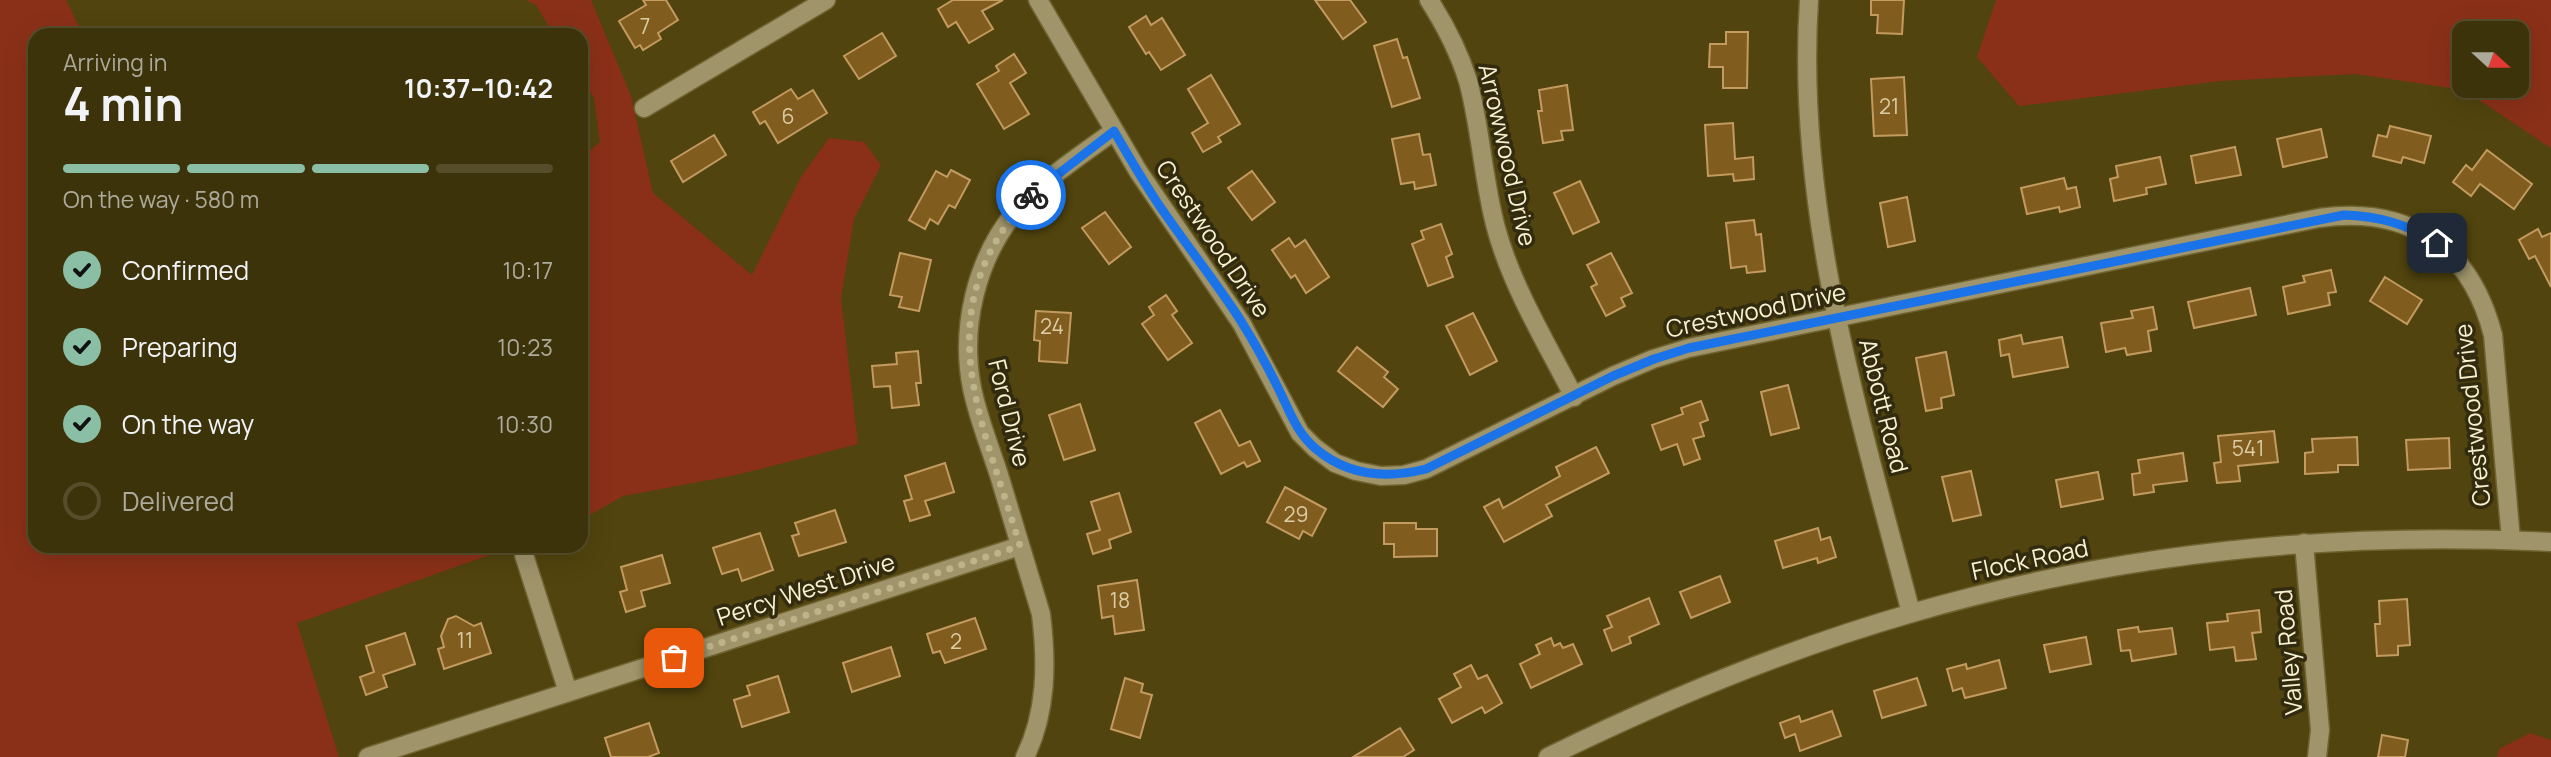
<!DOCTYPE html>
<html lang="en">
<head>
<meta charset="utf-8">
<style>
	body { margin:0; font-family:Manrope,sans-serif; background:#483f18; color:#f1f3f6; height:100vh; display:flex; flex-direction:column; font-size:26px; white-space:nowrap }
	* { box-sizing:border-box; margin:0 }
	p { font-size:23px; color:#adaa9c }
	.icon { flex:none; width:38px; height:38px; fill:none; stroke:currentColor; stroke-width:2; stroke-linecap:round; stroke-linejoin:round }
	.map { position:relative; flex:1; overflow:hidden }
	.panel { position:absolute; left:28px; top:28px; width:560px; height:525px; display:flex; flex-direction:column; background:#3d330a; border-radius:21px; box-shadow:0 7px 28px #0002,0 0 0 2px #564e2b }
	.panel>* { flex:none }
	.needle { width:46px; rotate:111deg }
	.controls { position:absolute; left:2452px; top:21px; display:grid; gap:14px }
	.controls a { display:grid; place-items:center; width:77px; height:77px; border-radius:14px; background:#3d330a; box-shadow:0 7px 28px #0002,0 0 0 2px #564e2b; font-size:35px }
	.pin { position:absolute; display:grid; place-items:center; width:60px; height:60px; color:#fff; margin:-30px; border-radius:14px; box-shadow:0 4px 10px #0006 }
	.courier { position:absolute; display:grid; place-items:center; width:70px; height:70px; margin:-35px; border:5px solid #1a73e8; border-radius:50%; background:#fff; color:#222; box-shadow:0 2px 9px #0007 }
	.overview em { font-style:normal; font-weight:700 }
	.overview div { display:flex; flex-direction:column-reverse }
	.overview { display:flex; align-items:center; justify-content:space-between; height:119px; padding:0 35px }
	h1 { font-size:46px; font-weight:700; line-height:52px }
	.bar { display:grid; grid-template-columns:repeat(4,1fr); gap:10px 7px; align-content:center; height:84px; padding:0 35px }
	.bar i { height:9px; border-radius:5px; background:#564e2b }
	.bar .selected { background:#8abfa5 }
	.bar p { grid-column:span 4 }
	ol { padding:0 35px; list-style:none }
	li { display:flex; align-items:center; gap:21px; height:77px }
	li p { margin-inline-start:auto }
	li .icon { padding:7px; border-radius:50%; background:#8abfa5; color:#111; stroke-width:4 }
	li:last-child { color:#adaa9c }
	li i { width:38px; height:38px; border:4px solid #564e2b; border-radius:50% }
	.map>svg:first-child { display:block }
	.green { fill:#8b3018; fill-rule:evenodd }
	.building { fill:#815c1f; stroke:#c39a60; stroke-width:2 }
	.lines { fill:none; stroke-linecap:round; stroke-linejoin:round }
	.minor-casing { stroke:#6f6331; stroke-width:21 }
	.minor { stroke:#9f946a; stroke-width:18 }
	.done { stroke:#beb48b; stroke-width:7; stroke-dasharray:0 12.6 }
	.route { stroke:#1a73e8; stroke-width:9 }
	.labels { text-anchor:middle; stroke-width:7; stroke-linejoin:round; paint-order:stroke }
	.number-label { font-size:21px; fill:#dbcca3 }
	.street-label { font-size:24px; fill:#f9f1cf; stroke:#322b0f }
</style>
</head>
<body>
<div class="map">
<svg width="2551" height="757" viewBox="0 0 2551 757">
	<rect width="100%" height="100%" fill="#51440e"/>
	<g class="green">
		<path d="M0,0H66L83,35H35V546H515L297,623L339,757H0Z"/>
		<path d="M526,0H591L631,96L653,193L752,275L801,177L829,138L864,142L881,165L854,219L841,298L858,444L736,475L623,496L581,520V158L600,142L594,98L581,78V35H554L536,5Z"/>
		<path d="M1996,0H2551V148L2464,90L2356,74L2220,81L2019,106L1977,57ZM2464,33H2516V86H2464Z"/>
		<path d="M2530,733L2551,740V757H2497L2499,749Z"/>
	</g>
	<g class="building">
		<path d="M643,0H666L678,20L658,33L661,39L643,50L640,45L635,48L619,21L646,5Z"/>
		<path d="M953,0H1003L982,11L993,29L969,43L956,22L948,27L938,9Z"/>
		<path d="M1315,0H1350L1366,22L1343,39Z"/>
		<path d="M1871,0H1904L1902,34L1877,33L1878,15H1871Z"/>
		<path d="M1146,16L1151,25L1162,18L1185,55L1161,70L1149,52L1146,54L1129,27Z"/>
		<path d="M1726,32H1748L1747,88H1723V67H1709L1710,44H1726Z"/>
		<path d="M882,33L896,56L859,79L844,56Z"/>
		<path d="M1397,39L1403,58L1407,57L1420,98L1392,107L1374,46Z"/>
		<path d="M1014,54L1026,73L1010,83L1029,114L1004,129L977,84L999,71L996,66Z"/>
		<path d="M1211,75L1240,124L1218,137L1221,142L1203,152L1192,133L1208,123L1188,89Z"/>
		<path d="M1904,77L1907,135L1874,136L1871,79Z"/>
		<path d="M1567,85L1573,130L1561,131L1563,140L1543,143L1538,111H1542L1539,90Z"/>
		<path d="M791,89L798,99L813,90L827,113L778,143L765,121L760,124L753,112Z"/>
		<path d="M1733,123L1735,159L1753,157L1754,179L1734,181L1733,174L1708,176L1705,125Z"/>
		<path d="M2390,126L2431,136L2424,163L2403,157L2401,163L2373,156L2378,135L2387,137Z"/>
		<path d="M2321,129L2327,157L2283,167L2277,139Z"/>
		<path d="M1419,134L1423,155L1430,154L1436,185L1415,189L1414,182L1401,184L1392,139Z"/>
		<path d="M714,135L726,155L683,182L671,161Z"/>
		<path d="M2235,147L2241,175L2196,183L2191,156Z"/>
		<path d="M2487,150L2532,184L2514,209L2480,184L2471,196L2453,182L2466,165L2472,170Z"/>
		<path d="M2160,157L2166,184L2146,188L2147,194L2114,201L2110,179L2118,177L2116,166Z"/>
		<path d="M951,170L970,180L955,208L949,205L938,224L930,219L925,229L909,220L936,171L947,177Z"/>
		<path d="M1252,171L1275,202L1252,220L1228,188Z"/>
		<path d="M2064,178L2067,189L2076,187L2080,207L2060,212L2059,207L2027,214L2021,188Z"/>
		<path d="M1580,181L1599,222L1573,234L1554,193Z"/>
		<path d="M1907,197L1915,241L1888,247L1880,203Z"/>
		<path d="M1105,212L1131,247L1109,264L1082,228Z"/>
		<path d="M1754,220L1756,235L1761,234L1765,271L1747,273L1746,266L1731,268L1726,223Z"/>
		<path d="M1441,224L1452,254L1446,257L1453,277L1428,286L1412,244L1424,239L1421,231Z"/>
		<path d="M2538,229L2542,237L2551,233V287L2535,256L2529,259L2519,240Z"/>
		<path d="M1289,238L1295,247L1305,240L1329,277L1306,293L1295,275L1291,278L1272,250Z"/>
		<path d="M900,253L931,260L919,311L899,307L902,297L890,295Z"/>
		<path d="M1611,253L1632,293L1621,298L1625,306L1606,316L1591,287L1597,284L1587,265Z"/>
		<path d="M2331,270L2336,292L2328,293L2330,305L2288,314L2283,287L2305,282L2303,276Z"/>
		<path d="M2385,277L2422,300L2407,324L2370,301Z"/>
		<path d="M2250,288L2256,315L2194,328L2188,302Z"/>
		<path d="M1166,295L1177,311L1172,315L1192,343L1168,360L1142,324L1154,315L1149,307Z"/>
		<path d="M2153,307L2157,329L2148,331L2151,351L2127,355L2125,348L2106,352L2101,323L2133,318L2131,311Z"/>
		<path d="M1036,311L1071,313L1067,363L1039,361L1040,341L1034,340Z"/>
		<path d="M1473,313L1497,361L1470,375L1446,326Z"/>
		<path d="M2021,335L2023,344L2062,337L2068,367L2013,377L2009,354L2001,356L1999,340Z"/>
		<path d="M1357,347L1388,372L1384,377L1398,389L1383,407L1338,371Z"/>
		<path d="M918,351L921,383H916L919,405L892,408L890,386L874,387L872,366L897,364L896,353Z"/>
		<path d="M1946,352L1954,395L1941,398L1942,408L1926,411L1916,358Z"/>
		<path d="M1788,385L1799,428L1771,435L1761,392Z"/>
		<path d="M1701,401L1708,420L1700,423L1704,436L1693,439L1700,459L1684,465L1677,444L1661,450L1652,425L1683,414L1681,408Z"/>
		<path d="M1080,404L1095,450L1064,460L1049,415Z"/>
		<path d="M1220,410L1239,446L1250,441L1260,461L1247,467L1244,462L1221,474L1195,423Z"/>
		<path d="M2274,431L2278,462L2238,466L2240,481L2217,483L2214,463L2221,462L2218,436Z"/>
		<path d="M2357,437L2358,465H2338V472L2305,474V453L2313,452L2312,439Z"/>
		<path d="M2449,438L2450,468L2408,470L2406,440Z"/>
		<path d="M1596,447L1609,473L1546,505L1552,516L1504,542L1484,507L1499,499L1503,508L1560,476L1556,467Z"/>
		<path d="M2183,453L2187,481L2153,485L2154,492L2134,495L2132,474L2140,473L2138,460Z"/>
		<path d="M945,463L954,492L925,501L930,515L910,521L904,501L912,499L905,476Z"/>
		<path d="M1971,471L1981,515L1953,521L1942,477Z"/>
		<path d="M2098,472L2103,499L2061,507L2056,480Z"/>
		<path d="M1285,487L1326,509L1312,536L1303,531L1299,539L1267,522Z"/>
		<path d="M1119,493L1131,532L1109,540L1111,548L1093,554L1087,534L1100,530L1091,502Z"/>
		<path d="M835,510L846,542L799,556L792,536L799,534L795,523Z"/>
		<path d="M1384,523H1416V529H1437V556L1394,557V544H1384Z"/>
		<path d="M1818,528L1821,540L1830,537L1836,557L1818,563L1817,558L1783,568L1775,541Z"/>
		<path d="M760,533L773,570L742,581L738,569L722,574L713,548Z"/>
		<path d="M662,555L670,583L641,591L645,606L626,612L620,592L627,590L621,567Z"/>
		<path d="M1720,576L1730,602L1691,618L1680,592Z"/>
		<path d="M1137,580L1144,630L1115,634L1113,616L1102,618L1098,586Z"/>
		<path d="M1649,598L1659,624L1629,637L1631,643L1612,651L1604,630L1612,627L1607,616Z"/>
		<path d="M2407,599L2410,645L2398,646V655L2377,656L2375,624H2380L2379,601Z"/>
		<path d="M2259,610L2261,632L2252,633L2256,659L2236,661L2234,647L2210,650L2207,623L2228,621L2227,614Z"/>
		<path d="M456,616L474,626L481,623L491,653L444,669L438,649L444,647L441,636L448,619Z"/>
		<path d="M975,618L986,649L945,663L940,651L933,653L927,634Z"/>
		<path d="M2138,627L2139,632L2172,628L2176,654L2132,661L2130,650L2121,651L2118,630Z"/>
		<path d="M405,633L415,664L383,675L387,687L366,695L360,677L374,672L366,646Z"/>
		<path d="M2086,637L2091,664L2050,672L2044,645Z"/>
		<path d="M1551,638L1554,646L1560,643L1563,648L1573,644L1582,664L1531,688L1520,664L1540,654L1536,645Z"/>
		<path d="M891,647L900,676L852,692L843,663Z"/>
		<path d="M1999,660L2006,688L1965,698L1962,688L1953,691L1947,669L1966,664L1967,669Z"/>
		<path d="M1471,665L1478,679L1487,675L1502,703L1485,713L1482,707L1452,723L1439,699L1461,687L1454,674Z"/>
		<path d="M778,676L789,712L742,727L734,700L750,695L747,686Z"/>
		<path d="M1125,678L1143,684L1141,692L1152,695L1140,738L1111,729Z"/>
		<path d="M1917,678L1926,705L1882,718L1874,691Z"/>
		<path d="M1832,711L1841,736L1800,751L1795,734L1785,738L1780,723L1799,716L1801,722Z"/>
		<path d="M649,723L659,753L648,757H611L605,738Z"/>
		<path d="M1400,728L1414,750L1403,757H1353Z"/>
		<path d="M2382,735L2408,740L2405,757H2378Z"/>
	</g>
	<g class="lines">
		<defs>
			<g id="minor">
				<path d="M1038,0L1138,171L1242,324L1300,433L1315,448L1335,463L1356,471L1381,476L1404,475L1426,469L1613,376L1653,359L1689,348L2319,218C2409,205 2470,247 2493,335L2511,540"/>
				<path d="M1429,0C1445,25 1459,52 1468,81C1481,129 1483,180 1496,228C1512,287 1546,342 1574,397"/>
				<path d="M1809,0C1795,209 1859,413 1911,613"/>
				<path d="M644,108L826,0"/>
				<path d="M2304,543L2320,730L2317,757"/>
				<path d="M524,555L568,692"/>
				<path d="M368,757L1020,546"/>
				<path d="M1025,757C1047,712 1047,662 1041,614C1027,567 1013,521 999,475C990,447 978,418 972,388C960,328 976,260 1015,212C1042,180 1080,156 1114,131"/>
				<path d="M1548,757C1664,700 1787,649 1912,613C2119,553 2336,531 2551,542"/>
			</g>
		</defs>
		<use href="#minor" class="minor-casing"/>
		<use href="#minor" class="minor"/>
	</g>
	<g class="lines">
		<path class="done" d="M674,658L1020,546C982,417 923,311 1031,195"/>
		<path class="route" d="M1031,195L1114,131C1129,157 1144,183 1161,208C1187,246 1216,282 1241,321C1256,345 1270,371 1282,396C1291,415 1298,434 1316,449C1348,476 1386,479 1426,469L1613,376L1654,359L1689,348L2344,215C2379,216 2407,224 2437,243"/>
	</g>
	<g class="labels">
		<g class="number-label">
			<text x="645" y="34">7</text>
			<text x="1889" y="114">21</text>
			<text x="788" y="124">6</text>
			<text x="1052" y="334">24</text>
			<text x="2248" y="456">541</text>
			<text x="1296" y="522">29</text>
			<text x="1120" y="608">18</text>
			<text x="465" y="648">11</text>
			<text x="956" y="649">2</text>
		</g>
		<g class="street-label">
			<text transform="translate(1507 155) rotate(77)" y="8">Arrowwood Drive</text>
			<text transform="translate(1213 239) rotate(56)" y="8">Crestwood Drive</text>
			<text transform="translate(1756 311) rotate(-12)" y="8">Crestwood Drive</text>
			<text transform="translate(1883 406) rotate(76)" y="8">Abbott Road</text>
			<text transform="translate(1009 413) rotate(76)" y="8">Ford Drive</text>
			<text transform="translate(2473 415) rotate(-96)" y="8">Crestwood Drive</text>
			<text transform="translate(2030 560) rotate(-12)" y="8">Flock Road</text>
			<text transform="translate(806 590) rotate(-18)" y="8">Percy West Drive</text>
			<text transform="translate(2289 652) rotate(-95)" y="8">Valley Road</text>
		</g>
	</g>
</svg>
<div class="controls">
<a><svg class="needle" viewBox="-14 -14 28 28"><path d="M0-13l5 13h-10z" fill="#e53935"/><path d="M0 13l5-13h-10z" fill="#adaa9c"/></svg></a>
</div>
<div class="pin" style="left:674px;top:658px;background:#ea580c"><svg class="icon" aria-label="bag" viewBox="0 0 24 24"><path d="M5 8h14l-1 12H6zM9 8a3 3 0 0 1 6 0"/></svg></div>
<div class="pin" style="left:2437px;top:243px;background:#1f2937"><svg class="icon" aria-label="home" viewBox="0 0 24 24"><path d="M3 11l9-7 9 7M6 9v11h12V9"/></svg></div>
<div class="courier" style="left:1031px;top:195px"><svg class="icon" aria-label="bike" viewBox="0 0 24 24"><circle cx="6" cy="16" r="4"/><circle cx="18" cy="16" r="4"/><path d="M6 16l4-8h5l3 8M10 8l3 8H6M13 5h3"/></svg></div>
<section class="panel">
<div class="overview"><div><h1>4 min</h1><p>Arriving in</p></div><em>10:37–10:42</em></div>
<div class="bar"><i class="selected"></i><i class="selected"></i><i class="selected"></i><i></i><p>On the way · 580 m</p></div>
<ol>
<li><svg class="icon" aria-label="check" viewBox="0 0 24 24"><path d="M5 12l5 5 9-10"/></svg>Confirmed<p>10:17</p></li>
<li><svg class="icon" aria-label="check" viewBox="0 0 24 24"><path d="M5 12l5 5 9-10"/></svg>Preparing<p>10:23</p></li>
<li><svg class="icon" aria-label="check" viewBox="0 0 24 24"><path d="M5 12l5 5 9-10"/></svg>On the way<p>10:30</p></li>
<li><i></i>Delivered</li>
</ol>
</section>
</div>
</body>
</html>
